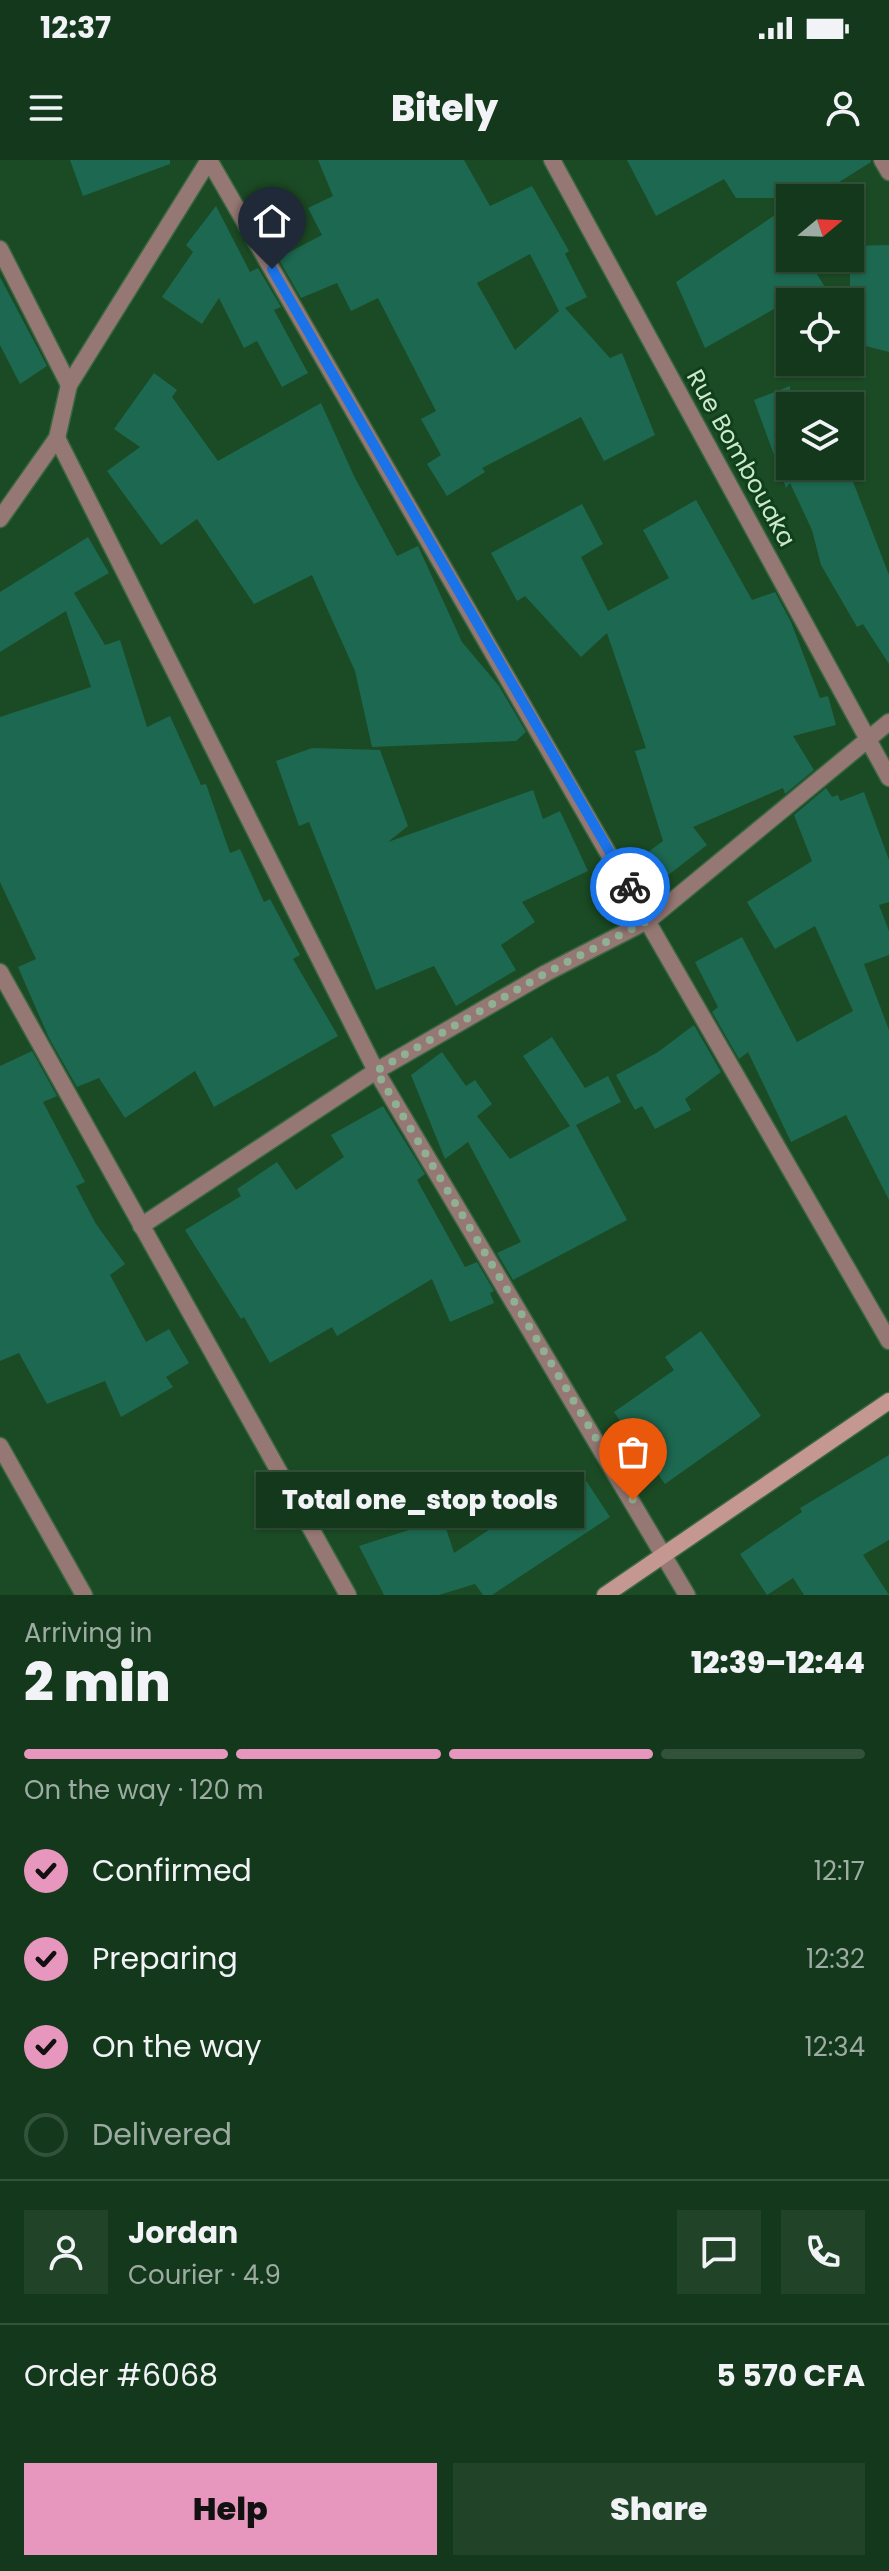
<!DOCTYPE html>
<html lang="en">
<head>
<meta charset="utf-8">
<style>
	body { margin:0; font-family:Poppins,sans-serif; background:#214328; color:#f1f3f6; height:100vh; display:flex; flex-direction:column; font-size:30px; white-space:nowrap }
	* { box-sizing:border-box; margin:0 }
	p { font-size:26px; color:#9daca3 }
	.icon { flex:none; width:44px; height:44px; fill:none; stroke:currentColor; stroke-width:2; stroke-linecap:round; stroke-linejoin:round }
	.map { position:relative; height:1435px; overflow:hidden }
	.side { display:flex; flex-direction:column; background:#14381b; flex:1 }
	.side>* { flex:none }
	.needle { width:52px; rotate:71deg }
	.tools { position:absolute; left:776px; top:24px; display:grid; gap:16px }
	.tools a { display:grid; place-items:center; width:88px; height:88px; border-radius:0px; background:#14381b; box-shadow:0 2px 6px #0004,0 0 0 2px #33523a; font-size:40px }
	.pin { position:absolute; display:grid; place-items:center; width:68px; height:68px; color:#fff; margin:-82px -34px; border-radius:50% 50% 50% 0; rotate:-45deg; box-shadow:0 0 8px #0007 }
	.pin .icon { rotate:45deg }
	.courier { position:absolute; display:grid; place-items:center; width:80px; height:80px; margin:-40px; border:6px solid #1a73e8; border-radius:50%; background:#fff; color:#222; box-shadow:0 2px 10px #0007 }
	.bubble { position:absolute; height:56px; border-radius:0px; background:#14381b; box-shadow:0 2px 6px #0004,0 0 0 2px #33523a; font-size:26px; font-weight:800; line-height:56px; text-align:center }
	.summary em { font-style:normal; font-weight:800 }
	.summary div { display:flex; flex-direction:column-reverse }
	.summary { display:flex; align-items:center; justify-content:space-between; height:136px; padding:0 24px }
	h1 { font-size:52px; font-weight:800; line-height:60px }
	.bar { display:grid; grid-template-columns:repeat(4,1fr); gap:12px 8px; align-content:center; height:96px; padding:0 24px }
	.bar i { height:10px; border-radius:6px; background:#33523a }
	.bar .active { background:#e797bd }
	.bar p { grid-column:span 4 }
	.line { display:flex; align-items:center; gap:20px; padding:0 24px; border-top:2px solid #33523a }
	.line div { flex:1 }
	.round { display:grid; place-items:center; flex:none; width:84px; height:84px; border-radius:0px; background:#214328 }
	ol { padding:0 24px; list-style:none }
	li { display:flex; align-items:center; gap:24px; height:88px }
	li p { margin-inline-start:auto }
	li .icon { padding:8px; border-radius:50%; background:#e797bd; color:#111; stroke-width:4 }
	li:last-child { color:#9daca3 }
	li i { width:44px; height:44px; border:4px solid #33523a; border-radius:50% }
	.button { display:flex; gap:16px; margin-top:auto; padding:16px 24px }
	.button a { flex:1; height:92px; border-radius:0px; background:#e797bd; color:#111; font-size:32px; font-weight:800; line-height:92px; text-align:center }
	.button a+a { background:#214328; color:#f1f3f6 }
	.status { display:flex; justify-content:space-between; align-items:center; height:56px; padding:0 40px; background:#14381b; direction:ltr }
	.status svg { height:22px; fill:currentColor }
	header { display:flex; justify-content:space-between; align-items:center; height:104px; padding:0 24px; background:#14381b; font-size:36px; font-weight:800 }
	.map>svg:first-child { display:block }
	.building { fill:#1d6850; fill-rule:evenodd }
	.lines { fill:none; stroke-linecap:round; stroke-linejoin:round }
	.minor-casing { stroke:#3b6743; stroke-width:19 }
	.secondary-casing { stroke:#3b6743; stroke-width:19 }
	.minor { stroke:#957874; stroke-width:16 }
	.secondary { stroke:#c59791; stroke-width:16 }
	.done { stroke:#8fb093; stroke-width:8; stroke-dasharray:0 14.4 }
	.route { stroke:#1a73e8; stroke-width:10 }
	.labels { text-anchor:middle; stroke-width:6; stroke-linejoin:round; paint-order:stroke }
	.street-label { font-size:24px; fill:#cee7cf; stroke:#0f401a }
</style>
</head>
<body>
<div class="status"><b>12:37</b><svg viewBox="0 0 49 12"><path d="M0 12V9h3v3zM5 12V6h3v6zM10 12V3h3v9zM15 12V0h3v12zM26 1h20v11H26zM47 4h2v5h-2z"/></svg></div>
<header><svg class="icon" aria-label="menu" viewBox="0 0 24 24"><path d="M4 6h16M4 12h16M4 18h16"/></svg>Bitely<svg class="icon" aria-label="person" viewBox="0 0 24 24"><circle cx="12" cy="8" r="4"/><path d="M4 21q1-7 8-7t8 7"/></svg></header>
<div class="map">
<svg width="889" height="1435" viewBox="0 0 889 1435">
	<rect width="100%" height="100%" fill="#1b4b24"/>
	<g class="building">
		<path d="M70,0H170V4L83,36Z"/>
		<path d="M318,0H464L490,46L532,26L569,91L565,94L587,137L565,148L610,198L622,193L655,275L604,301L581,257L482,308L485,312L447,336L427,304L441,295L421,259L436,251L378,138L351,151L337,123L301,138L278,98L322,75L308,48L333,36ZM530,94L559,151L515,190L477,123Z"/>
		<path d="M627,0H871V2L814,38H736L724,19L656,56Z"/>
		<path d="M216,46L250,112L258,108L281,147L274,150L308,213L282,227L257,181L244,188L219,138L202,164L162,137L193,92L186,85Z"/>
		<path d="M778,53L790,71V98H807L831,137L799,135L705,188L676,122Z"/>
		<path d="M889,85V192L850,182V86Z"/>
		<path d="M0,117L47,206L20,224L0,185Z"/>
		<path d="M154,213L177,230L172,237L218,301L321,243L354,316L397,396L418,386L462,482L499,526L526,572L516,581L372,587L355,511L312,415L254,444L197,359L161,385L107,311L140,287L114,269Z"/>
		<path d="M790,226V306H847L889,415V504L863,464L857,467L821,405L812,370L790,323L786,328L754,240Z"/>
		<path d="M696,340L752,440L775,432L791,462L820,538L828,536L836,565L793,576L814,610L785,634L783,628L693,667L707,685L667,716L648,692L663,681L635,591L646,588L607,473L581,497L525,436L517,441L491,393L582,344L603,384L581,397L608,451L669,418L643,370Z"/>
		<path d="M88,377L109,413L74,433L105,485L120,480L147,567L170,556L201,625L206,624L230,693L240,689L264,742L270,739L300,795L293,799L338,876L214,947L195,911L125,958L99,918L77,927L49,878L18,807L36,799L0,722V557L91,527L66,451L0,492V432Z"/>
		<path d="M312,588L380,590L408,666L388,682L533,630L543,659L560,651L588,711L522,742L535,762L501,785L516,810L456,846L434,806L376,830L309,662L299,666L276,601Z"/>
		<path d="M826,628L832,637L838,635L840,641L864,632L889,700V742L879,745L889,771V795L864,804L889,870V1040L846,955L791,982L748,892L739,899L712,852L718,847L695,802L742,777L797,882L853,851L815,766L775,789L747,742L812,701L794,655Z"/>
		<path d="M694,865L721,912L685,939L691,950L655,969L642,946L635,950L616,915L658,892Z"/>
		<path d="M552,877L585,928L608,916L621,942L576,965L627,1060L513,1120L497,1093L521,1082L468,982L445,999L411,915L442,892L466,926L475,920L492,944L477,956L510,999L570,966L523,896Z"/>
		<path d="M32,891L57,936L43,942L85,1022L76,1026L96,1064L125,1104L110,1115L146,1182L169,1169L189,1203L166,1217L173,1227L121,1257L105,1221L47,1244L19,1193L0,1201V906Z"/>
		<path d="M383,946L425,1014L417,1020L465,1107L477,1102L494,1131L490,1133L494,1143L450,1162L432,1119L337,1176L332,1167L270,1203L244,1157L241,1159L185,1070L241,1036L237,1029L277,1002L296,1030L344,997L331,975Z"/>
		<path d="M701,1171L761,1256L665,1324L614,1252L674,1210L665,1197Z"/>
		<path d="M889,1295V1380L863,1395L889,1435H804L793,1418L767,1435L740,1394L802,1352L800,1348Z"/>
		<path d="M579,1310L610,1357L492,1435H483L475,1424L439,1435H384L359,1386L443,1359L454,1393Z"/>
	</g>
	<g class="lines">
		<defs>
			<g id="minor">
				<path d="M209,0L889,1181"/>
				<path d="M552,0L889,618"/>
				<path d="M882,0L889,12"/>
				<path d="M0,89L69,225"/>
				<path d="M57,278L376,911L687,1435"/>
				<path d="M0,359L57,278L69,225L209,0"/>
				<path d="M0,812L348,1435"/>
				<path d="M141,1066L376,911L546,813L649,760L889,562"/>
				<path d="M0,1286L84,1435"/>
			</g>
			<path id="secondary" d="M605,1435L889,1241"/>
		</defs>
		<use href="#minor" class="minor-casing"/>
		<use href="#secondary" class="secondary-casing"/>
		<use href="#minor" class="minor"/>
		<use href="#secondary" class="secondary"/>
	</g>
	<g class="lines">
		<path class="done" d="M630,727L649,760L546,813L376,911L633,1340"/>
		<path class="route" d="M272,109L630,727"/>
	</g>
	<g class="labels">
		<g class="street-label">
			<text transform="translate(741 298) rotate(61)" y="8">Rue Bombouaka</text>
		</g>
	</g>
</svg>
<div class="tools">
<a><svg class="needle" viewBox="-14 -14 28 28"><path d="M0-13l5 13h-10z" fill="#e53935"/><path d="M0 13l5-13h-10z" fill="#9daca3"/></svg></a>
<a><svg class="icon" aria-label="locate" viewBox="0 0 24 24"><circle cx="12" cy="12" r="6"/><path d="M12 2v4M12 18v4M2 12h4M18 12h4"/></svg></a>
<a><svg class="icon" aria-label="layers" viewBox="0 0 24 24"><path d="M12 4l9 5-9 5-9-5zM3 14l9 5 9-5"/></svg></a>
</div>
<div class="pin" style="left:633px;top:1340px;background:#ea580c"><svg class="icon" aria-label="bag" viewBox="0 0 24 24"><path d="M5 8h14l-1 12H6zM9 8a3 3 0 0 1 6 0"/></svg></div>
<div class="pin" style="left:272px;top:109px;background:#1f2937"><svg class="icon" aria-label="home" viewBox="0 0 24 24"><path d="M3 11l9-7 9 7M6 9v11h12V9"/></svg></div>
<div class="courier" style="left:630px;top:727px"><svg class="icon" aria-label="bike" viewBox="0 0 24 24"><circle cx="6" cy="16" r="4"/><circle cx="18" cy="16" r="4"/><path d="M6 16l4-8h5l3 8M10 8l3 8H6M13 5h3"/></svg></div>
<div class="bubble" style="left:256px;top:1312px;width:328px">Total one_stop tools</div>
</div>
<section class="side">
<div class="summary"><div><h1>2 min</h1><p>Arriving in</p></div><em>12:39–12:44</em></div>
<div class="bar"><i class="active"></i><i class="active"></i><i class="active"></i><i></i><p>On the way · 120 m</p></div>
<ol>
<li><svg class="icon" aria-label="check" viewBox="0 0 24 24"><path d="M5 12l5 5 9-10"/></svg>Confirmed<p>12:17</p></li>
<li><svg class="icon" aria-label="check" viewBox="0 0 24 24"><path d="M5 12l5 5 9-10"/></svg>Preparing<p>12:32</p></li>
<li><svg class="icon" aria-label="check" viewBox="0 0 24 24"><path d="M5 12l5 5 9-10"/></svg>On the way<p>12:34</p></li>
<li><i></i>Delivered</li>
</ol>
<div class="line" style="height:144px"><a class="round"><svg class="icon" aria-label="person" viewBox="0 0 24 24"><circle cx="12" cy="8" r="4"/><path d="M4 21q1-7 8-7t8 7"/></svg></a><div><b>Jordan</b><p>Courier · 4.9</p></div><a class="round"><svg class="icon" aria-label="chat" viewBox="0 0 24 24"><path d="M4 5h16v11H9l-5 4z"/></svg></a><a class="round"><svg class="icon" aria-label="phone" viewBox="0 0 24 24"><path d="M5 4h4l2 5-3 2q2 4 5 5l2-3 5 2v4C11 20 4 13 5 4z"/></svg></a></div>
<div class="line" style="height:104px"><div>Order #6068</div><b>5 570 CFA</b></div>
<div class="button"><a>Help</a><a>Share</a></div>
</section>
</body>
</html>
